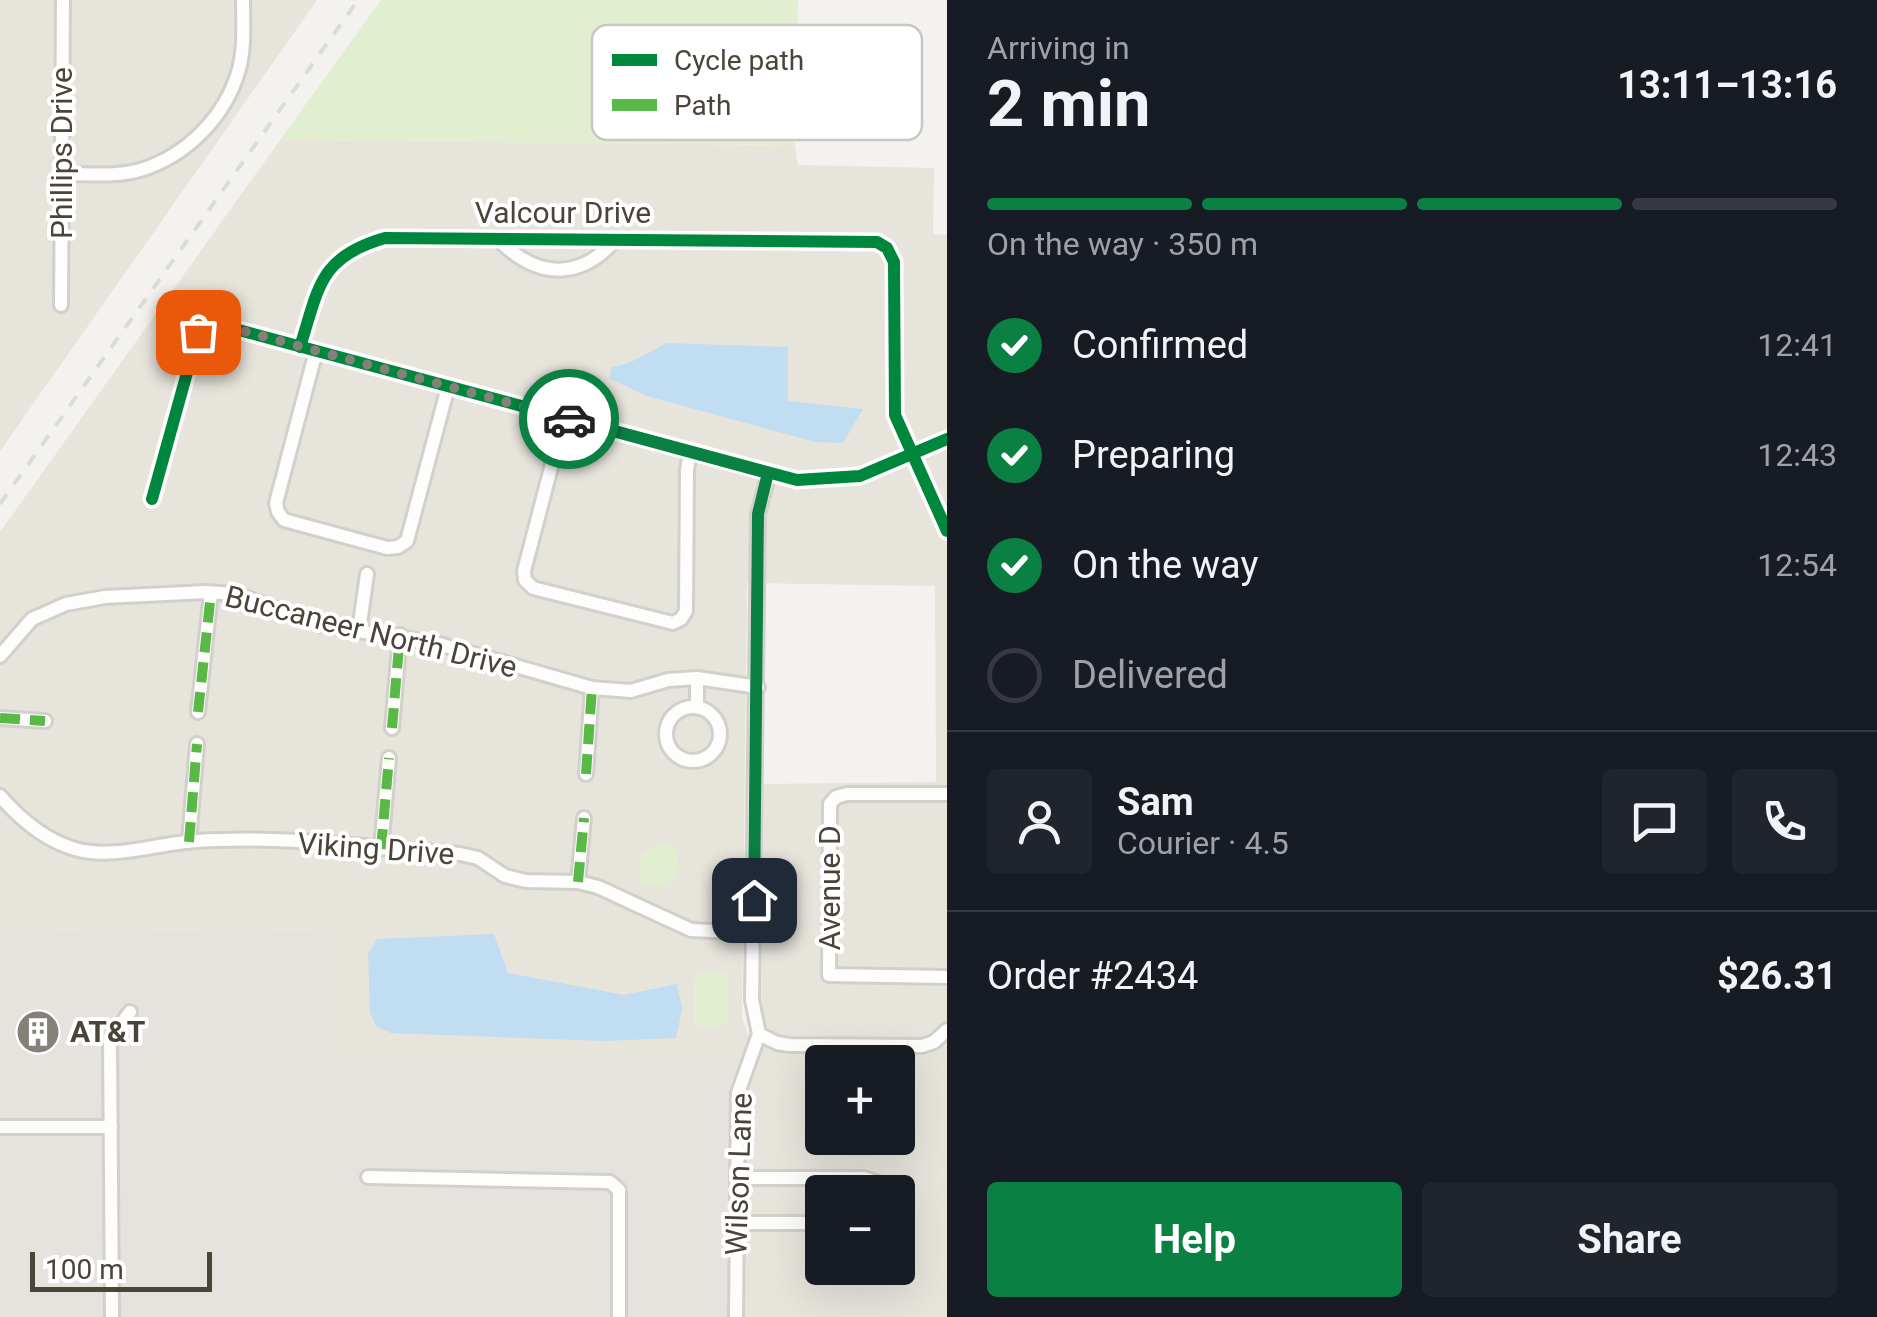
<!DOCTYPE html>
<html lang="en">
<head>
<meta charset="utf-8">
<style>
	body { margin:0; font-family:Roboto,sans-serif; background:#20242c; color:#f1f3f6; height:100vh; display:flex; flex-direction:column; font-size:38px; white-space:nowrap }
	* { box-sizing:border-box; margin:0 }
	p { font-size:32px; color:#9ea1a6 }
	.icon { flex:none; width:55px; height:55px; fill:none; stroke:currentColor; stroke-width:2; stroke-linecap:round; stroke-linejoin:round }
	.map { position:relative; flex:1; overflow:hidden }
	.side { display:flex; flex-direction:column; background:#171b24; width:930px }
	.side>* { flex:none }
	.fabs { position:absolute; left:805px; top:1045px; display:grid; gap:20px }
	.fabs a { display:grid; place-items:center; width:110px; height:110px; border-radius:10px; background:#171b24; box-shadow:0 10px 40px #0002; font-size:50px }
	.scale { position:absolute; left:30px; bottom:25px; width:182px; box-sizing:border-box; padding-left:10px; border:5px solid #4b4439; border-top:0; font-size:28px; line-height:35px; white-space:nowrap; color:#4b4439; -webkit-text-stroke:8px #fff; paint-order:stroke }
	.pin { position:absolute; display:grid; place-items:center; width:85px; height:85px; color:#fff; margin:-42px; border-radius:20px; box-shadow:0 5px 15px #0006 }
	.courier { position:absolute; display:grid; place-items:center; width:100px; height:100px; margin:-50px; border:8px solid #0b8043; border-radius:50%; background:#fff; color:#222; box-shadow:0 2px 12px #0007 }
	.headline em { font-style:normal; font-weight:700 }
	.headline div { display:flex; flex-direction:column-reverse }
	.headline { display:flex; align-items:center; justify-content:space-between; height:170px; padding:0 40px }
	h1 { font-size:65px; font-weight:700; line-height:75px }
	.bar { display:grid; grid-template-columns:repeat(4,1fr); gap:15px 10px; align-content:center; height:120px; padding:0 40px }
	.bar i { height:12px; border-radius:8px; background:#363941 }
	.bar .on { background:#0b8043 }
	.bar p { grid-column:span 4 }
	.line { display:flex; align-items:center; gap:25px; padding:0 40px; border-top:2px solid #363941 }
	.line div { flex:1 }
	.round { display:grid; place-items:center; flex:none; width:105px; height:105px; border-radius:10px; background:#20242c }
	ol { padding:0 40px; list-style:none }
	li { display:flex; align-items:center; gap:30px; height:110px }
	li p { margin-inline-start:auto }
	li .icon { padding:10px; border-radius:50%; background:#0b8043; color:#fff; stroke-width:4 }
	li:last-child { color:#9ea1a6 }
	li i { width:55px; height:55px; border:5px solid #363941; border-radius:50% }
	.cta { display:flex; gap:20px; margin-top:auto; padding:20px 40px }
	.cta a { flex:1; height:115px; border-radius:10px; background:#0b8043; color:#fff; font-size:40px; font-weight:700; line-height:115px; text-align:center }
	.cta a+a { background:#20242c; color:#f1f3f6 }
	main { display:flex; flex:1; min-height:0 }
	.map>svg:first-child { display:block }
	.residential { fill:#e7e4dc; fill-rule:evenodd }
	.industrial { fill:#e6e2de }
	.green { fill:#e1eecf }
	.parking { fill:#e6e3df }
	.water { fill:#c0ddf1 }
	.lines { fill:none; stroke-linecap:round; stroke-linejoin:round }
	.minor-casing { stroke:#d2d0cb; stroke-width:18 }
	.minor { stroke:#fdfdfc; stroke-width:12 }
	.rail { stroke:#dbdbda; stroke-width:4; stroke-dasharray:12 12; stroke-linecap:butt }
	.quiet { stroke:#58b947; stroke-width:10; stroke-dasharray:20 10; stroke-linecap:butt }
	.cycleway-casing { stroke:#fff; stroke-width:19 }
	.cycleway { stroke:#00873e; stroke-width:12 }
	.done { stroke:#868178; stroke-width:10; stroke-dasharray:0 18 }
	.route { stroke:#0b8043; stroke-width:12 }
	.labels { text-anchor:middle; stroke-width:8; stroke-linejoin:round; paint-order:stroke }
	.street-label { font-size:30px; fill:#4b4439; stroke:#fff }
	.poi-label { font-size:30px; font-weight:bold; fill:#4b4439; stroke:#fff; text-anchor:start }
	.key { fill:#fff; stroke:#c9c7c4; stroke-width:2.5 }
	.key-label { font-size:28px; fill:#4b4439 }
</style>
</head>
<body>
<main>
<div class="map">
<svg width="947" height="1317" viewBox="0 0 947 1317">
	<rect width="100%" height="100%" fill="#f4f2ee"/>
	<g class="residential">
		<path d="M0,0H317L0,451Z"/>
		<path d="M280,140L795,145L798,165L934,168L933,234L947,235V1317H727L730,1058H337V931L0,928V532ZM747,583L935,586L936,782L763,784L761,1059L740,1058L750,1040L742,1017ZM822,1062H898V1138H822ZM822,1192H898V1268H822Z"/>
	</g>
	<path class="industrial" d="M0,928L338,931V1058H731L727,1317H0Z"/>
	<g class="green">
		<path d="M381,0H798L795,145L280,140Z"/>
		<path d="M668,844L676,850C681,870 677,876 660,887L641,881C636,858 642,845 668,844Z"/>
		<path d="M695,973H728V1025L694,1026Z"/>
	</g>
	<path class="parking" d="M636,1248L708,1249V1317H635Z"/>
	<g class="water">
		<path d="M667,343L788,347V401L863,409L843,443L815,442L647,396L610,379L611,367C633,365 647,352 667,343Z"/>
		<path d="M494,934L508,973L624,995L677,984L682,1009L676,1038L603,1041L391,1033L377,1027L370,1013L368,954L377,939Z"/>
	</g>
	<g class="lines">
		<defs>
			<g id="minor">
				<path d="M63,174C88,174 116,177 140,170C187,156 226,116 239,69C245,47 243,23 243,0"/>
				<path d="M497,238C535,278 579,282 616,239"/>
				<path d="M61,305L63,0"/>
				<path d="M300,347C319,287 319,257 385,238L877,242L887,248L894,262L895,415L947,531"/>
				<path d="M316,351L276,503L278,512L284,520L387,548L398,547L407,541L448,387"/>
				<path d="M564,418L524,571L525,580L533,588L673,623L681,619L686,611L687,470L690,452"/>
				<path d="M152,499L200,326L209,322L797,480L860,476L947,439"/>
				<path d="M359,631L367,574"/>
				<path d="M0,656L32,619L66,604L105,597L206,592L236,594L321,625L439,644L592,688L631,691L668,680L697,678L758,687"/>
				<circle cx="693" cy="734" r="27"/>
				<path d="M697,707V678"/>
				<path d="M198,712L211,593"/>
				<path d="M0,718L45,721"/>
				<path d="M392,728L400,635"/>
				<path d="M586,774L592,688"/>
				<path d="M947,794H847L836,797L830,804L829,975L947,977"/>
				<path d="M0,796C20,819 44,840 75,849C114,860 158,843 197,841C284,835 373,848 460,854L478,858L505,876L526,881L578,882L598,887L691,930L753,933"/>
				<path d="M189,842L197,744"/>
				<path d="M381,849L389,758"/>
				<path d="M578,882L584,818"/>
				<path d="M759,1034L777,1043L789,1045L922,1046L934,1042L947,1030"/>
				<path d="M0,1127H111"/>
				<path d="M368,1177L610,1182L619,1190V1317"/>
				<path d="M737,1178H864L881,1184L885,1192"/>
				<path d="M737,1223H822"/>
				<path d="M112,1317L110,1040L130,1012"/>
				<path d="M736,1317L738,1093L759,1034L752,1000L758,514L769,473"/>
			</g>
		</defs>
		<use href="#minor" class="minor-casing"/>
		<use href="#minor" class="minor"/>
		<path class="rail" d="M0,504L358,0"/>
		<g class="quiet">
			<path d="M198,712L211,593"/>
			<path d="M0,718L45,721"/>
			<path d="M392,728L400,635"/>
			<path d="M586,774L592,688"/>
			<path d="M189,842L197,744"/>
			<path d="M381,849L389,758"/>
			<path d="M578,882L584,818"/>
		</g>
		<defs>
			<g id="cycleway">
				<path d="M300,347C319,287 319,257 385,238L877,242L887,248L894,262L895,415L947,531"/>
				<path d="M152,499L200,326L209,322L797,480L860,476L947,439"/>
			</g>
		</defs>
		<use href="#cycleway" class="cycleway-casing"/>
		<use href="#cycleway" class="cycleway"/>
	</g>
	<g class="lines">
		<path class="done" d="M198,332L200,326L210,322L569,419"/>
		<path class="route" d="M569,419L768,473L758,514L754,900"/>
	</g>
	<defs>
		<symbol id="building-disc" viewBox="-11 -11 22 22"><circle r="9.5" fill="#868178" stroke="#fff"/><path d="M-4-6H4V6H1V3H-1V6H-4ZM-2.5-4.3h1.7v1.8h-1.7ZM.8-4.3h1.7v1.8H.8ZM-2.5-1h1.7V.8h-1.7ZM.8-1h1.7V.8H.8Z" fill="#fff"/></symbol>
	</defs>
	<g fill-rule="evenodd">
		<use href="#building-disc" x="13" y="1007" width="50" height="50"/>
	</g>
	<g class="labels">
		<g class="street-label">
			<text transform="translate(62 153) rotate(-90)" y="10">Phillips Drive</text>
			<text x="563" y="223">Valcour Drive</text>
			<text transform="translate(371 632) rotate(14)" y="10">Buccaneer North Drive</text>
			<text transform="translate(376 849) rotate(4)" y="10">Viking Drive</text>
			<text transform="translate(830 888) rotate(-90)" y="10">Avenue D</text>
			<text transform="translate(739 1174) rotate(-88)" y="10">Wilson Lane</text>
		</g>
		<g class="poi-label">
			<text x="70" y="1042">AT&amp;T</text>
		</g>
	</g>
	<rect x="592" y="25" width="330" height="115" rx="15" class="key"/>
	<rect x="612" y="54" width="45" height="12" fill="#00873e"/>
	<rect x="612" y="99" width="45" height="12" fill="#58b947"/>
	<g class="key-label">
		<text x="674" y="70">Cycle path</text>
		<text x="674" y="115">Path</text>
	</g>
</svg>
<div class="fabs">
<a>+</a>
<a>−</a>
</div>
<div class="scale">100 m</div>
<div class="pin" style="left:198px;top:332px;background:#ea580c"><svg class="icon" aria-label="bag" viewBox="0 0 24 24"><path d="M5 8h14l-1 12H6zM9 8a3 3 0 0 1 6 0"/></svg></div>
<div class="pin" style="left:754px;top:900px;background:#1f2937"><svg class="icon" aria-label="home" viewBox="0 0 24 24"><path d="M3 11l9-7 9 7M6 9v11h12V9"/></svg></div>
<div class="courier" style="left:569px;top:419px"><svg class="icon" aria-label="car" viewBox="0 0 24 24"><path d="M5 17H2v-5l4-1 3-4h7l3 4 3 1v5h-3M9 17h6M6 11h13"/><circle cx="7" cy="17" r="2"/><circle cx="17" cy="17" r="2"/></svg></div>
</div>
<section class="side">
<div class="headline"><div><h1>2 min</h1><p>Arriving in</p></div><em>13:11–13:16</em></div>
<div class="bar"><i class="on"></i><i class="on"></i><i class="on"></i><i></i><p>On the way · 350 m</p></div>
<ol>
<li><svg class="icon" aria-label="check" viewBox="0 0 24 24"><path d="M5 12l5 5 9-10"/></svg>Confirmed<p>12:41</p></li>
<li><svg class="icon" aria-label="check" viewBox="0 0 24 24"><path d="M5 12l5 5 9-10"/></svg>Preparing<p>12:43</p></li>
<li><svg class="icon" aria-label="check" viewBox="0 0 24 24"><path d="M5 12l5 5 9-10"/></svg>On the way<p>12:54</p></li>
<li><i></i>Delivered</li>
</ol>
<div class="line" style="height:180px"><a class="round"><svg class="icon" aria-label="person" viewBox="0 0 24 24"><circle cx="12" cy="8" r="4"/><path d="M4 21q1-7 8-7t8 7"/></svg></a><div><b>Sam</b><p>Courier · 4.5</p></div><a class="round"><svg class="icon" aria-label="chat" viewBox="0 0 24 24"><path d="M4 5h16v11H9l-5 4z"/></svg></a><a class="round"><svg class="icon" aria-label="phone" viewBox="0 0 24 24"><path d="M5 4h4l2 5-3 2q2 4 5 5l2-3 5 2v4C11 20 4 13 5 4z"/></svg></a></div>
<div class="line" style="height:130px"><div>Order #2434</div><b>$26.31</b></div>
<div class="cta"><a>Help</a><a>Share</a></div>
</section>
</main>
</body>
</html>
